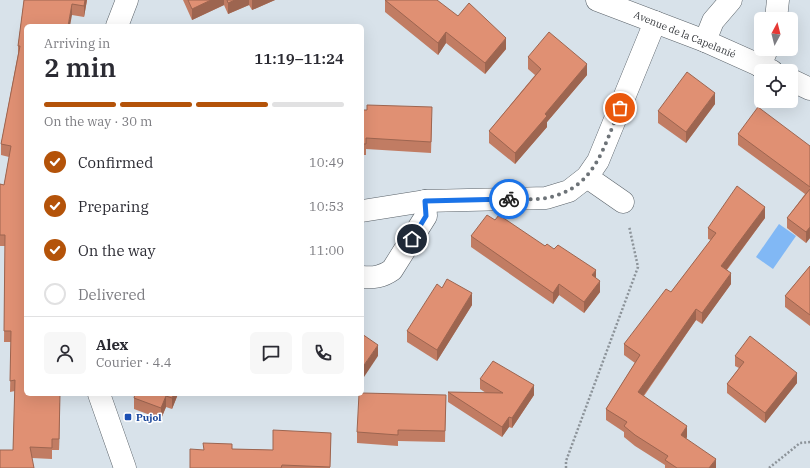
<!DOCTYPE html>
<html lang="en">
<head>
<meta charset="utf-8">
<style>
	body { margin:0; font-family:"IBM Plex Serif",serif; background:#f7f7f7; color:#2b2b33; height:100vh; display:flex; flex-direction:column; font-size:15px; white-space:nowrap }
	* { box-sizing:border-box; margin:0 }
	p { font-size:13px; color:#7c7c81 }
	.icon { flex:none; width:22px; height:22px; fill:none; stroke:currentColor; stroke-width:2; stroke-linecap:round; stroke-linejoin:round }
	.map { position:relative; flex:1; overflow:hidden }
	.details { position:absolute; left:24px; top:24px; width:340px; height:372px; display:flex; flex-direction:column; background:#fff; border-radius:6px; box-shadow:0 4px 16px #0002 }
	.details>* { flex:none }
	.needle { width:26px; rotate:7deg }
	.fabs { position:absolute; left:754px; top:12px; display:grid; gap:8px }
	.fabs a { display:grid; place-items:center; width:44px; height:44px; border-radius:6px; background:#fff; box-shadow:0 4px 16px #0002; font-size:20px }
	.pin { position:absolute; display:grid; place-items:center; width:34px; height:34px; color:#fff; margin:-17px; border:2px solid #fff; border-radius:50%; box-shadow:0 1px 4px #0007 }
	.courier { position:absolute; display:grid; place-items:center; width:40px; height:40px; margin:-20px; border:3px solid #1a73e8; border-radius:50%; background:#fff; color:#222; box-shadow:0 1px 5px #0007 }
	.overview em { font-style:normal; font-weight:600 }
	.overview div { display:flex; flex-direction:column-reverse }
	.overview { display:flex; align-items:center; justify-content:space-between; height:68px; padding:0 20px }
	h1 { font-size:26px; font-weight:600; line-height:30px }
	.bar { display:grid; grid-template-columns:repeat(4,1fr); gap:6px 4px; align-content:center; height:48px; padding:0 20px }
	.bar i { height:5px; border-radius:3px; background:#e1e1e2 }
	.bar .selected { background:#b45309 }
	.bar p { grid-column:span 4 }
	.line { display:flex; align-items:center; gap:10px; padding:0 20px; border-top:1px solid #e1e1e2 }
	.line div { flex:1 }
	.round { display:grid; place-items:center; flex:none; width:42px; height:42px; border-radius:6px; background:#f7f7f7 }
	ol { padding:0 20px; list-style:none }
	li { display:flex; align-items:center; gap:12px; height:44px }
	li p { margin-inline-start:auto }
	li .icon { padding:4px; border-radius:50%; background:#b45309; color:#fff; stroke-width:4 }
	li:last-child { color:#7c7c81 }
	li i { width:22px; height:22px; border:2px solid #e1e1e2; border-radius:50% }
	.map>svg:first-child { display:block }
	.water { fill:#81b8f5 }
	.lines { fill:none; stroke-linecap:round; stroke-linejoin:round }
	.minor-casing { stroke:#5a6269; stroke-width:23 }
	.tertiary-casing { stroke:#5a6269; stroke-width:23 }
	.path { stroke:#8c9399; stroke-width:2.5; stroke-dasharray:2 2; stroke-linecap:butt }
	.minor { stroke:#fff; stroke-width:22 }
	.tertiary { stroke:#fff; stroke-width:22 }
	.wall { fill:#c17c63 }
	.shaded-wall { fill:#9d6550 }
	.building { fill:#e09073; stroke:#9d6550 }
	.done { stroke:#6d7378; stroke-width:4; stroke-dasharray:0 7.2 }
	.route { stroke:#1a73e8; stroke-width:5 }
	.transit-dot { fill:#1a4fb4; stroke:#fff; stroke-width:1.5 }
	.labels { text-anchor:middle; stroke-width:3; stroke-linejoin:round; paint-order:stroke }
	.street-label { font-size:10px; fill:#34373b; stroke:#fff }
	.transit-label { font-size:10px; font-weight:bold; fill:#164399; stroke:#fff; text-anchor:start }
</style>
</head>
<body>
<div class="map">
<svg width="810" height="468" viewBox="0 0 810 468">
	<rect width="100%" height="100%" fill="#d8e2ea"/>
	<path class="water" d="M779,224L796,236L773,269L756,257Z"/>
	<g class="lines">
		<defs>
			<g id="minor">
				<path d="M776,19L778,0"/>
				<path d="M117,26L127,0"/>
				<path d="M705,41L713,21L731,0"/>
				<path d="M760,66L767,49"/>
				<path d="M587,177L623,202"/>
				<path d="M362,211L425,201L546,198L569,191L587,177L598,161L655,22"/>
				<path d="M362,277C374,278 382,277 392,270L426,216L425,201"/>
				<path d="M99,394L125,468"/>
			</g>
			<g id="tertiary">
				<path d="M597,0L705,41L772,71"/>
				<path d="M791,80L810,89"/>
			</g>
		</defs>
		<use href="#minor" class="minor-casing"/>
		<use href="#tertiary" class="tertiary-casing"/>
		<g class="path">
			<path d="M566,468V461L638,267L629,226"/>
			<path d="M769,468L800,443L810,442"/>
		</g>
		<use href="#minor" class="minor"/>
		<use href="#tertiary" class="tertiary"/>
	</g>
	<g class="wall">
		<path d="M24,0H87L84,17L72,15L26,26V394L60,403L59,450H52V459L32,458L13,450L15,391L10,392L11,342H4L5,246H0V184L4,185L9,157L1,155V144L18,54V46Z"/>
		<path d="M183,0H275L252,10L249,5L228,14L224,5L192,20Z"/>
		<path d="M385,0L458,16L506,49L485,74L446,43L438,55L385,12Z"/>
		<path d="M528,57L587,75L547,122V127L515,164L489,143V131L535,75L528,69Z"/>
		<path d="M715,104L686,143L658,123V111Z"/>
		<path d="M362,110L432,118L431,153L366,149V155H362Z"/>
		<path d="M738,134L810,146V238L806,243L787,228V218L805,194L738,145Z"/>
		<path d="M765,218L727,270L731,284L702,324L696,320L644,396L687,437L686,439L716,468H665V465L635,446L624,437V432L606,420V409L635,363L624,355V344L671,292L711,240L708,239V228Z"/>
		<path d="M495,220L545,246L596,278L600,292L584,313L559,295L553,304L471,247V236Z"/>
		<path d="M810,266V326L785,307V296Z"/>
		<path d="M442,288L472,305L437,361L407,342V331Z"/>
		<path d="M735,356L797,383L765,423L727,393V384L739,368L735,366Z"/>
		<path d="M480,379L534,395L512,428L509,427L502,437L448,402V392L486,393L480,389Z"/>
		<path d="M178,394L172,409L166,407L161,419L134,409V398Z"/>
		<path d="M446,395L445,442L398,441V446L357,443V432Z"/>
		<path d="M331,433L330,468H190L203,450L232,449L273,450Z"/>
	</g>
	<g class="shaded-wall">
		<path d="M85,0H87L84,17V6Z"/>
		<path d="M211,0H224V5L192,20V9Z"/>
		<path d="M235,0H249V5L228,14V3Z"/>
		<path d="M252,0H275L252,10Z"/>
		<path d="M72,4V15L70,26H68Z"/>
		<path d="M446,32V43L438,55V43Z"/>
		<path d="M506,38V49L485,74V63Z"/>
		<path d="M587,64V75L547,122V127L515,164V153L545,114Z"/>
		<path d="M715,93V104L686,143V132Z"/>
		<path d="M765,207V218L721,277V266Z"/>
		<path d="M810,227V238L806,243V232Z"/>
		<path d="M596,270V281L592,275Z"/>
		<path d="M731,273V284L702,324V313Z"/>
		<path d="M600,281V292L584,313V302Z"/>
		<path d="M559,284V295L553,304V293Z"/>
		<path d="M472,293V305L437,361V350Z"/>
		<path d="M696,309V320L638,403V392Z"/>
		<path d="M378,345V356L362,380V368Z"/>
		<path d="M797,373V383L765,423V413Z"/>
		<path d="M534,385V395L512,428V418Z"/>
		<path d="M60,394V403L59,450V439Z"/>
		<path d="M174,394H178L172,409V398Z"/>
		<path d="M166,396V407L161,419V408Z"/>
		<path d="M509,417V427L502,437V427Z"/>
		<path d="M687,426V437L681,446V435Z"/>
		<path d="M716,459V468H709Z"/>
	</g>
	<g class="building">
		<path d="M24,0H85L84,6L72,4L68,26H26V394H60L59,439H52V448L30,447L34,468H0V450H13L15,380L10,381L11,331H4L5,235H0V184L4,185L11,146L1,144L20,46H18Z"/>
		<path d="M188,0H211L192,9Z"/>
		<path d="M227,0H235L228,3Z"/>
		<path d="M385,0H437L458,16L469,3L506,38L485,63L446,32L438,43Z"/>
		<path d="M549,32L587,64L545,114L547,116L515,153L489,131L541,69L528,57Z"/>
		<path d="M687,72L715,93L686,132L658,111Z"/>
		<path d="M367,105L432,107L431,142L366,138V144H362V110H367Z"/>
		<path d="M758,107L810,146V187L738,134Z"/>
		<path d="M737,186L765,207L721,266L731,273L702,313L696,309L638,392L687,426L681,435L716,459L709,468H677L665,460L668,456L635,435L624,426L627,422L606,409L640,355L624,344L666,289L671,292L716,233L708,228Z"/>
		<path d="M810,189V227L806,232L787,218Z"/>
		<path d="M487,215L495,220L499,215L545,246L547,244L554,249L558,245L596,270L592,275L600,281L584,302L559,284L553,293L471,236Z"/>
		<path d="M810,266V315L785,296Z"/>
		<path d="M447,279L472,293L437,350L407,331L437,284L442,288Z"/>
		<path d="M362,334L378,345L362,368Z"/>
		<path d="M750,336L797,373L765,413L727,384L744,362L735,356Z"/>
		<path d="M493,361L534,385L512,418L509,417L502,427L448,392L503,393L480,379Z"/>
		<path d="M362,393L446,395L445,431L398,430V435L357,432L359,394H362Z"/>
		<path d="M135,394H174L172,398L166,396L161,408L134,398Z"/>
		<path d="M273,430L331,433L330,467L282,465L281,468H190V449L204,450L203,443L232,444V449L273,450Z"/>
	</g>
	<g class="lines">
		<path class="done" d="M509,199C521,199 535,200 546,198C595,189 603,148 620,108"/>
		<path class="route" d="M412,239L426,216L425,201L509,199"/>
	</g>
	<rect class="transit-dot" x="124" y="413" width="8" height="8" rx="2"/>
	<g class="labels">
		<g class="street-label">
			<text transform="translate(685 34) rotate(22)" y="4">Avenue de la Capelanié</text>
		</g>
		<g class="transit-label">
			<text x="136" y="421">Pujol</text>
		</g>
	</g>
</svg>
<div class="fabs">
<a><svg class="needle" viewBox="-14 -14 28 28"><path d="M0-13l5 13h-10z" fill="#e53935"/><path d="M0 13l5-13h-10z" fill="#7c7c81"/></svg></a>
<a><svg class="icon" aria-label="locate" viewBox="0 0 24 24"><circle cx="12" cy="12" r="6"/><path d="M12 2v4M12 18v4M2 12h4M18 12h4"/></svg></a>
</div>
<div class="pin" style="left:620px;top:108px;background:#ea580c"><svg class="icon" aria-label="bag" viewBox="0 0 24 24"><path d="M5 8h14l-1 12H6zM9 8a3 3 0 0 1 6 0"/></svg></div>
<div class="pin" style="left:412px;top:239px;background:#1f2937"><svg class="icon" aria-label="home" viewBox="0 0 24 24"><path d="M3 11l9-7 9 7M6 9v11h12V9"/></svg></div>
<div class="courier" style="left:509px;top:199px"><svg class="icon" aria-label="bike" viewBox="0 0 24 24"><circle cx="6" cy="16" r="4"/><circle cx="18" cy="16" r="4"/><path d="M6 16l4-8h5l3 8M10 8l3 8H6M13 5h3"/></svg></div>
<section class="details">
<div class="overview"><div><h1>2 min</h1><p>Arriving in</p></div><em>11:19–11:24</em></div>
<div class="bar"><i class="selected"></i><i class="selected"></i><i class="selected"></i><i></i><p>On the way · 30 m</p></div>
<ol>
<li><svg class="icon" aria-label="check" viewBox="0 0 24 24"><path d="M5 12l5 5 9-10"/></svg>Confirmed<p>10:49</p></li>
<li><svg class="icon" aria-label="check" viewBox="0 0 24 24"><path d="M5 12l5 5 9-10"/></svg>Preparing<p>10:53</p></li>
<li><svg class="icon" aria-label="check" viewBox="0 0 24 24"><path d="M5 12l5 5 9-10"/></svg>On the way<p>11:00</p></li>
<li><i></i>Delivered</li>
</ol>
<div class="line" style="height:72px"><a class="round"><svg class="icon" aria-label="person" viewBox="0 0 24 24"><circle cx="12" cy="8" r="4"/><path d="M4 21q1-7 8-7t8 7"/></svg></a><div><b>Alex</b><p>Courier · 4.4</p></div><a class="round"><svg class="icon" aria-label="chat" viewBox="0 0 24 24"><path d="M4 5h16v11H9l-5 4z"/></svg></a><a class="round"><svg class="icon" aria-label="phone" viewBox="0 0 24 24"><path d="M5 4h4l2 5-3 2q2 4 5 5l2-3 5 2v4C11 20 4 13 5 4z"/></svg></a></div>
</section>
</div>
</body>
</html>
